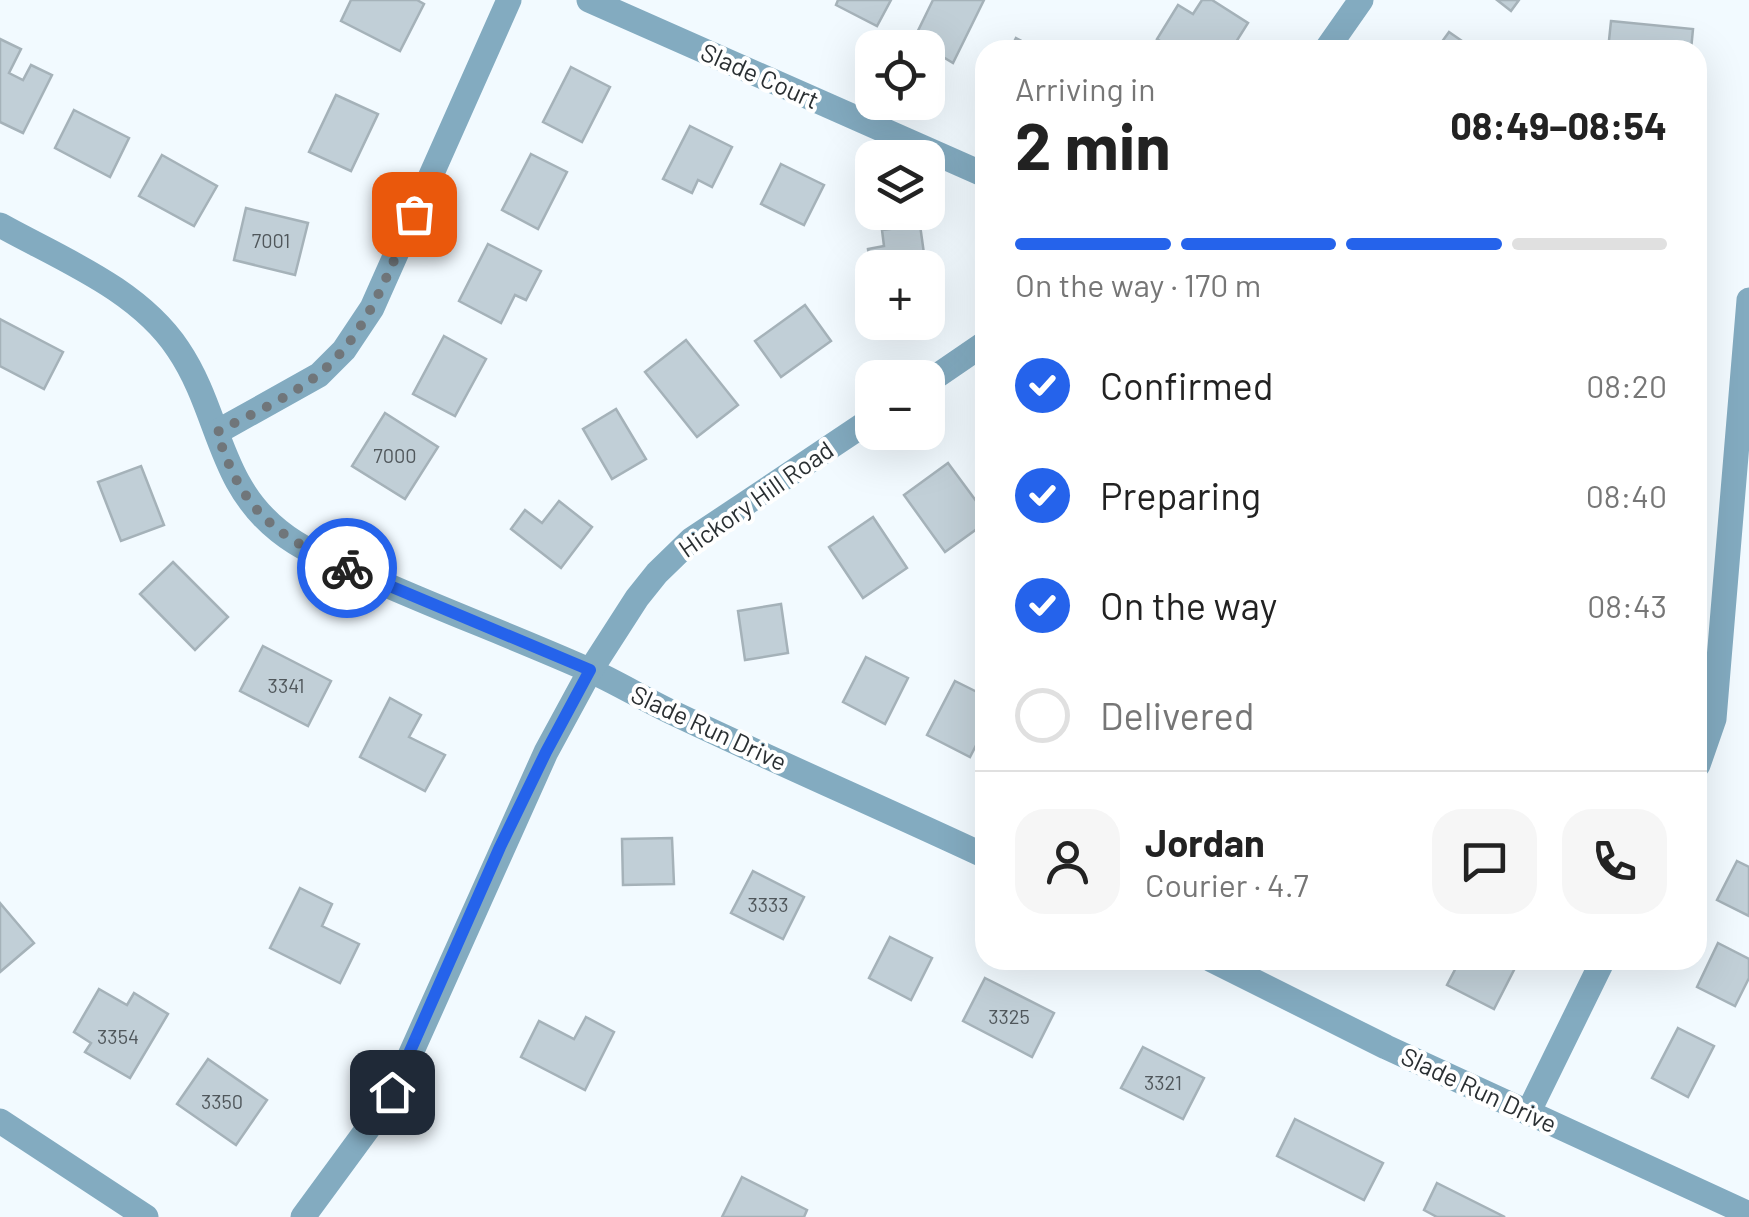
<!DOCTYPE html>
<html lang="en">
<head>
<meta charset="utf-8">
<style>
	body { margin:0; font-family:Barlow,sans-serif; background:#f6f6f6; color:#222; height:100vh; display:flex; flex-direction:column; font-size:38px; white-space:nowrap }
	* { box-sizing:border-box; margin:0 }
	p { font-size:32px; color:#767676 }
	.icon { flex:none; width:55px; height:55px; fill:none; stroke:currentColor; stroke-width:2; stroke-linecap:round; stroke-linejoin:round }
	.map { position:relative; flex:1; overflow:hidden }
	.details { position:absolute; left:975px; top:40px; width:732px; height:930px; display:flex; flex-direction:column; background:#fff; border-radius:30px; box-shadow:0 10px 40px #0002 }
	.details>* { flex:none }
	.controls { position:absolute; left:855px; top:30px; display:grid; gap:20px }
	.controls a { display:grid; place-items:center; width:90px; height:90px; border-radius:20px; background:#fff; box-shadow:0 10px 40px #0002; font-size:50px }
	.pin { position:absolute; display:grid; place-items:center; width:85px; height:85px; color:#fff; margin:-42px; border-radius:20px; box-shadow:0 5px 15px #0006 }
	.courier { position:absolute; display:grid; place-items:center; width:100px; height:100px; margin:-50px; border:8px solid #2563eb; border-radius:50%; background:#fff; color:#222; box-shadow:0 2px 12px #0007 }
	.summary em { font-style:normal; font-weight:700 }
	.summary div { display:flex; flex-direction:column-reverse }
	.summary { display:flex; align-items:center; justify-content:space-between; height:170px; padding:0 40px }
	h1 { font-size:65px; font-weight:700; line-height:75px }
	.bar { display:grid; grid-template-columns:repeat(4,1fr); gap:15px 10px; align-content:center; height:120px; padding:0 40px }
	.bar i { height:12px; border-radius:8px; background:#e0e0e0 }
	.bar .current { background:#2563eb }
	.bar p { grid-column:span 4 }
	.line { display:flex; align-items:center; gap:25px; padding:0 40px; border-top:2px solid #e0e0e0 }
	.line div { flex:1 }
	.round { display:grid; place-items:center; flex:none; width:105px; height:105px; border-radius:30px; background:#f6f6f6 }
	ol { padding:0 40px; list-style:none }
	li { display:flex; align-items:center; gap:30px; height:110px }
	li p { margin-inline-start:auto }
	li .icon { padding:10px; border-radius:50%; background:#2563eb; color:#fff; stroke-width:4 }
	li:last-child { color:#767676 }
	li i { width:55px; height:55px; border:5px solid #e0e0e0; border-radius:50% }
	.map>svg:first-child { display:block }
	.building { fill:#c1cfd7; stroke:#a5b2b9; stroke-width:2.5 }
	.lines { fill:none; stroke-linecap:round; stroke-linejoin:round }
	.minor { stroke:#83abc0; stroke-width:25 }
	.done { stroke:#70767a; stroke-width:10; stroke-dasharray:0 18 }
	.route { stroke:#2563eb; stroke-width:12 }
	.labels { text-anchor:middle; stroke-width:8; stroke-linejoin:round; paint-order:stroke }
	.number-label { font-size:20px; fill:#50575b }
	.street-label { font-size:25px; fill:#2a2f32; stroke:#fff }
</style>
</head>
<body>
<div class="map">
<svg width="1749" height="1217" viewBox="0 0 1749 1217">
	<rect width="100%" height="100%" fill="#f2faff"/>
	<g class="building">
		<path d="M351,0H417L424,4L400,51L341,21Z"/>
		<path d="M838,0H891L877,26L836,5Z"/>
		<path d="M933,0H984L953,63L928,48L912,43Z"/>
		<path d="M1202,0H1212L1248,23L1231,50H1174L1157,39L1178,5L1193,14Z"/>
		<path d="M1497,0H1519L1511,11Z"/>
		<path d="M1611,21L1693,29L1691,50H1608Z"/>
		<path d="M1449,32L1475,50H1436Z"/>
		<path d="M1016,38L1039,50H1010Z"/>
		<path d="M0,39L21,49L9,73L23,80L31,65L52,75L23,133L0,122Z"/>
		<path d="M571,67L610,87L582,142L543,122Z"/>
		<path d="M336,95L378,114L351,171L309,152Z"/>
		<path d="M74,110L129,138L110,177L55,148Z"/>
		<path d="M690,126L732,147L712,187L698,180L692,193L663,179Z"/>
		<path d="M531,154L567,172L538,229L502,210Z"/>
		<path d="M162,155L217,186L194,226L139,196Z"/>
		<path d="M781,164L824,185L804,225L761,204Z"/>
		<path d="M246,208L308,223L295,275L234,260Z"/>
		<path d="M920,225L926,268H872V282L868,249L884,246L882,230Z"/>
		<path d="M488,244L541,271L526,300L515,295L501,323L459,301Z"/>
		<path d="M805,305L831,341L781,377L755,341Z"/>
		<path d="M0,319L63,352L44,389L0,366Z"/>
		<path d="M444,336L486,359L455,416L413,394Z"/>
		<path d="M686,340L738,405L697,437L645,372Z"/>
		<path d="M616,409L646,459L612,479L583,429Z"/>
		<path d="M385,413L438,447L405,499L352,466Z"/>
		<path d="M948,463L985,513V523L945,552L904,495Z"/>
		<path d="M141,466L164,525L121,541L98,482Z"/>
		<path d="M559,501L592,527L561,568L511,529L525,510L542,523Z"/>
		<path d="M873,517L907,568L863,598L829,547Z"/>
		<path d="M173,562L228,617L195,650L140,594Z"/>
		<path d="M781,604L788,653L745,660L738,611Z"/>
		<path d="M263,646L331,681L308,726L240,691Z"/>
		<path d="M866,657L908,678L885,724L843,702Z"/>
		<path d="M955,681L985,696V728L970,757L927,735Z"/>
		<path d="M390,698L421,715L409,737L445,755L425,791L360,757Z"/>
		<path d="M672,838L674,884L623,885L622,839Z"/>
		<path d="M1737,861L1749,867V916L1717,900Z"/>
		<path d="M753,871L804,897L783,939L731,913Z"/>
		<path d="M300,888L332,904L322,926L359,944L340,983L270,948Z"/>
		<path d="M0,903L34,943L0,972Z"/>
		<path d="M890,937L932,958L911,1000L869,978Z"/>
		<path d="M1718,943L1749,959V978L1735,1006L1697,987Z"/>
		<path d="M1460,960H1500L1515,968L1494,1009L1447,985Z"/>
		<path d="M985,978L1054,1013L1032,1057L963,1021Z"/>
		<path d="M99,989L127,1005L134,993L168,1014L130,1078L85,1052L91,1043L74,1032Z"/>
		<path d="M586,1017L614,1032L585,1090L521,1057L539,1021L574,1039Z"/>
		<path d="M1678,1028L1714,1046L1688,1097L1652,1078Z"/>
		<path d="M1143,1047L1204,1078L1183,1119L1121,1088Z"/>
		<path d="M208,1059L267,1100L236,1145L177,1104Z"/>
		<path d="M1295,1119L1383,1163L1364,1200L1277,1156Z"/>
		<path d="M742,1177L807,1210L804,1217H722Z"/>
		<path d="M1437,1183L1505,1217H1437L1424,1210Z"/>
	</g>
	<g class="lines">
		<g class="minor">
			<path d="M589,0L985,175"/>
			<path d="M1326,50L1361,0"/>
			<path d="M0,225C61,259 138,289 178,349C220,411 217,482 279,531C305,552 336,563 366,576C439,609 515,637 589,670C616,682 642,698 669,711C774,761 880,807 985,856"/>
			<path d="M928,382L985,343"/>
			<path d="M217,432L319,375L344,350L372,308L509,0"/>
			<path d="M1698,765L1714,719L1749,300"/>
			<path d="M1212,960L1386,1047L1749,1214"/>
			<path d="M1528,1113L1603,960"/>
			<path d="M0,1121L146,1217"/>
			<path d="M303,1217L380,1112L403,1071L546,752L590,671L637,598L657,573L691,540L872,419"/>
		</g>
	</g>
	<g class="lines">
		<path class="done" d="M347,568C274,535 242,511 217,432C251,414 289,398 319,374C368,334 389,270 414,214"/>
		<path class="route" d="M347,568L590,670L546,752L500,847L392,1092"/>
	</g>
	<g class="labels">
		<g class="number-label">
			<text x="271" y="248">7001</text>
			<text x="395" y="463">7000</text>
			<text x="286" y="693">3341</text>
			<text x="768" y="912">3333</text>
			<text x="1009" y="1024">3325</text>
			<text x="118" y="1044">3354</text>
			<text x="1163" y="1090">3321</text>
			<text x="222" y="1109">3350</text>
		</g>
		<g class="street-label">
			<text transform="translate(760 76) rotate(24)" y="9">Slade Court</text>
			<text transform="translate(756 499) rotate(-35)" y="9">Hickory Hill Road</text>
			<text transform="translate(709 728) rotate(25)" y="9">Slade Run Drive</text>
			<text transform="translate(1479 1090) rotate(25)" y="9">Slade Run Drive</text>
		</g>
	</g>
</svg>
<div class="controls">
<a><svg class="icon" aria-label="locate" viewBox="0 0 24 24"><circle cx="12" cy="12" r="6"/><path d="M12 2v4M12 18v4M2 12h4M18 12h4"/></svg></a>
<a><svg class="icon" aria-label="layers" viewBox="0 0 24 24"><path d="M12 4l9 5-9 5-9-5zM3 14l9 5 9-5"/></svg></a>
<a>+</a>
<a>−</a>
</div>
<div class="pin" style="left:414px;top:214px;background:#ea580c"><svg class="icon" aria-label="bag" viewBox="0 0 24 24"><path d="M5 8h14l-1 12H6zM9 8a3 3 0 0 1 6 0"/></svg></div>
<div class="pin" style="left:392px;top:1092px;background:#1f2937"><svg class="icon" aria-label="home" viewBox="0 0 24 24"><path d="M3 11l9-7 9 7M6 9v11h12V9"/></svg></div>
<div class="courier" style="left:347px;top:568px"><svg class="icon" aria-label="bike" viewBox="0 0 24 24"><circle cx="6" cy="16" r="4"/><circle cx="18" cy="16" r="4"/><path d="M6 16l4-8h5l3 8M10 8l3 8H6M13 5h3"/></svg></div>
<section class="details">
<div class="summary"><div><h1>2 min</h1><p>Arriving in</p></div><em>08:49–08:54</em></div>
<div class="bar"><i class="current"></i><i class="current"></i><i class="current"></i><i></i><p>On the way · 170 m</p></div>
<ol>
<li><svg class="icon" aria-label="check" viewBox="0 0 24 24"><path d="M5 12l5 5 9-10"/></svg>Confirmed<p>08:20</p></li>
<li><svg class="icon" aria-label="check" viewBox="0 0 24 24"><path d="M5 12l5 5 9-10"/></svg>Preparing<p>08:40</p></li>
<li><svg class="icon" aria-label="check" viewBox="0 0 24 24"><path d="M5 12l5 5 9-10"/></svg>On the way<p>08:43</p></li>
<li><i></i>Delivered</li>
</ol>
<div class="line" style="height:180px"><a class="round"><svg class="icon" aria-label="person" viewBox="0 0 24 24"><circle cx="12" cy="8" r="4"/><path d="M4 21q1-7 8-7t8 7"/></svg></a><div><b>Jordan</b><p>Courier · 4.7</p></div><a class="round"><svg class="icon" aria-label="chat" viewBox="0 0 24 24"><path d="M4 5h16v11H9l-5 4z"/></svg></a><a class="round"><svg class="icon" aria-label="phone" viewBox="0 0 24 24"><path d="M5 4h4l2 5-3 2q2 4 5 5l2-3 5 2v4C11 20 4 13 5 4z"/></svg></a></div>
</section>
</div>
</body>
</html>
